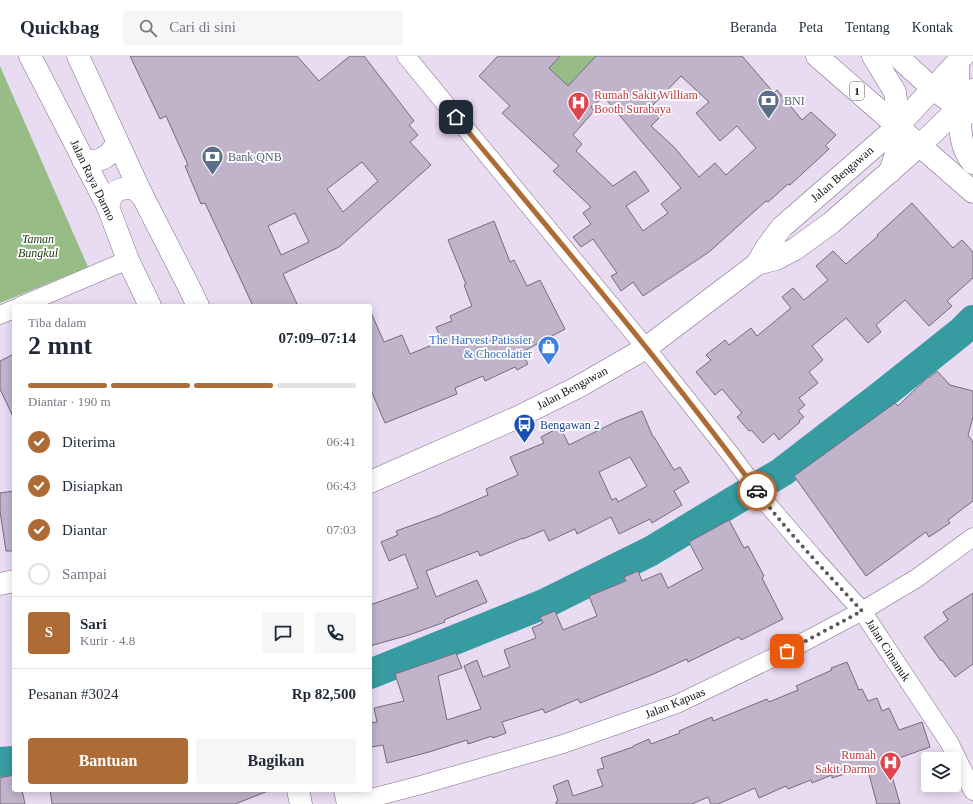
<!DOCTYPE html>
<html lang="id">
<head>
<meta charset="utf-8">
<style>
	body { margin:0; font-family:"Times New Roman",serif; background:#f6f6f7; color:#1f2937; height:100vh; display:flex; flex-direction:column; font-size:15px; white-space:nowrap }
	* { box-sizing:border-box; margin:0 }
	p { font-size:13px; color:#747a83 }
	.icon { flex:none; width:22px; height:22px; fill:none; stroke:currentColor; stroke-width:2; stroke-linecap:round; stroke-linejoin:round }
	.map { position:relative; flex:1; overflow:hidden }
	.drawer { position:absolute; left:12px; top:248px; width:360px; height:488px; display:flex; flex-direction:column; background:#fff; border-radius:4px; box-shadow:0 2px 10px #0003 }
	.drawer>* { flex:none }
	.fabs { position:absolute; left:921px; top:696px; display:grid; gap:8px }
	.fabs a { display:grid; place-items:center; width:40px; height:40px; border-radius:4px; background:#fff; box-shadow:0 2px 10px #0003; font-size:20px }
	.pin { position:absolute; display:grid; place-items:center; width:34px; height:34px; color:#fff; margin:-17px; border-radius:8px; box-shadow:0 2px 6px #0006 }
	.courier { position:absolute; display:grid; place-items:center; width:40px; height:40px; margin:-20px; border:3px solid #ad6c36; border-radius:50%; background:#fff; color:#222; box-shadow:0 1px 5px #0007 }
	.head em { font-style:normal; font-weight:700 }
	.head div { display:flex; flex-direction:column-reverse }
	.head { display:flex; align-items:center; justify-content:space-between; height:68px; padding:0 16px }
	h1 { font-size:26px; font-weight:700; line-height:30px }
	.bar { display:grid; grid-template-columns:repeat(4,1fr); gap:6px 4px; align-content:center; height:48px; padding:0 16px }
	.bar i { height:5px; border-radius:3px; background:#e0e1e3 }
	.bar .on { background:#ad6c36 }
	.bar p { grid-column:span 4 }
	.line { display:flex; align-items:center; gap:10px; padding:0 16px; border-top:1px solid #e0e1e3 }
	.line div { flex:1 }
	.round { display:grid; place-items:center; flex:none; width:42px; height:42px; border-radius:4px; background:#f6f6f7 }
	ol { padding:0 16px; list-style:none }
	li { display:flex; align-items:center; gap:12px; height:44px }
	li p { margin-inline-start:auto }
	li .icon { padding:4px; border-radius:50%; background:#ad6c36; color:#fff; stroke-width:4 }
	li:last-child { color:#747a83 }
	li i { width:22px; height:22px; border:2px solid #e0e1e3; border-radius:50% }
	.action { display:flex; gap:8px; margin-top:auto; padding:8px 16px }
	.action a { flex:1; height:46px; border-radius:4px; background:#ad6c36; color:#fff; font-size:16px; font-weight:700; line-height:46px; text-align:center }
	.action a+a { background:#f6f6f7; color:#1f2937 }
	header { display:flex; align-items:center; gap:24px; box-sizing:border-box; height:56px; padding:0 20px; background:#fff; border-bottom:1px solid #e0e1e3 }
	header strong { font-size:19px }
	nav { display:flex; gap:22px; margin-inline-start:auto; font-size:14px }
	.search { width:280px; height:36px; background:#f6f6f7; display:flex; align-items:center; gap:10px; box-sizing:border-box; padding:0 14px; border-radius:4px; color:#747a83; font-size:15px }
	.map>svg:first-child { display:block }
	.green { fill:#97bc86 }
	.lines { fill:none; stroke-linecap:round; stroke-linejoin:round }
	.river { stroke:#369ca1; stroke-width:30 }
	.building { fill:#c1b3ca; stroke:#766a7e; fill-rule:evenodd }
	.street-casing { stroke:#7b6f84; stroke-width:19 }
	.primary-casing { stroke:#7b6f84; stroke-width:23 }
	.highway-casing { stroke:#7b6f84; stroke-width:23 }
	.street { stroke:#fff; stroke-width:18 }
	.primary { stroke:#fff; stroke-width:22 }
	.highway { stroke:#fff; stroke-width:22 }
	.done { stroke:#5e5663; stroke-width:4; stroke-dasharray:0 7.2 }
	.route { stroke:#ad6c36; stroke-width:5 }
	.labels { text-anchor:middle; stroke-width:3.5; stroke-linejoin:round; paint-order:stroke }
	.shield { fill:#fff; stroke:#5a575c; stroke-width:1 }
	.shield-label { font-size:11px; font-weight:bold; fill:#130f16 }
	.health-label { font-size:12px; fill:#be3a42; stroke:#fff; text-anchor:start }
	.service-label { font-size:12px; fill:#4e5e75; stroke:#fff; text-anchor:start }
	.street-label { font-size:12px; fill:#130f16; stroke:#fff }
	.park-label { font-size:12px; font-style:italic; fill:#1c360d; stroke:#fff }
	.shop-label { font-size:12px; fill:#366cbe; stroke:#fff; text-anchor:end }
	.transit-label { font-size:12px; fill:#164399; stroke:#fff; text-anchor:start }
</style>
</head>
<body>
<header>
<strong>Quickbag</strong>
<div class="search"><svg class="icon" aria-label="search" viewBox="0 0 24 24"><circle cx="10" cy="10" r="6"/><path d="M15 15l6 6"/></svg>Cari di sini</div>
<nav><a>Beranda</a><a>Peta</a><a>Tentang</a><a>Kontak</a></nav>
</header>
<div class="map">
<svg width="973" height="748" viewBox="0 0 973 748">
	<rect width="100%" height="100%" fill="#e9dbf2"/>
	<g class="green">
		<path d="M560,0H596L575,36L532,30Z"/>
		<path d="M0,10L88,211L0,247Z"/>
	</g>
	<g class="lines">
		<g class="river">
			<path d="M370,618L544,548L651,495L782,416L882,339L961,276L973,264"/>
			<path d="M0,706L14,705"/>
		</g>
	</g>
	<g class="building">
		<path d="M130,0H297L319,25L350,0H364L414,65L409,69L418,79L410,86L431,109L339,191L283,218L298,250H253L205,147L201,148L185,110L188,109L166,60L160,63ZM362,106L378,125L343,156L327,133ZM295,157L309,186L281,199L268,170Z"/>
		<path d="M498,0H560L549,12L568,30L596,0H742L774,37L777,34L802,64L811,56L836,79L825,90L829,93L790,129L788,128L768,146L766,145L709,196L643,240L633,226L621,235L611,220L617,217L593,183L581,191L573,181L591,168L583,157L591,151L553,115L559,110L502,57L510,50L479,20ZM681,20L709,46L696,57L720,85L737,70L756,92L726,119L715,107L699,121L674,91L651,70L661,60L651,51ZM604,41L681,132L661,148L668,157L643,175L626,150L649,135L635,115L613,130L576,95L582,88L573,79L594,55L591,51Z"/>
		<path d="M912,147L953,192L962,184L973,196V222L947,245L952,250L929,270L905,244L876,269L881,276L868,287L846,262L812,290L823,304L809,316L818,327L799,342L805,349L798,355L804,361L799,365L800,366L779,384L774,377L763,387L751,374L749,375L737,361L742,357L722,333L715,339L696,316L711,304L706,299L725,284L729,289L751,272L757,280L791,252L782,241L793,232L804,244L828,224L816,210L833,195L846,208L878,180L877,179Z"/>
		<path d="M494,165L510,206L514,204L527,230L540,224L565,273L522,296L528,308L517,314L515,311L485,325L483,320L455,332L457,338L385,367L370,332V254L384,286L402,279L410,298L442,285L436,271L452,265L450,260L472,250L464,229L466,228L448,184Z"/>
		<path d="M14,298V363L0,333V305Z"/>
		<path d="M937,315L950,329L973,335V361L968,379L973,386V445L948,464L950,467L929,481L926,476L866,520L794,420L895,347L898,350L928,321L929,322Z"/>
		<path d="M642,355L653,381H654L674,414L680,411L689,426L674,435L682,449L652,467L650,463L619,478L611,461L577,478L575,473L549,485L544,474L523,483V482L480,500L478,495L426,515L436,541L477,524L487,546L444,564L445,566L409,579L370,590V549L418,532L405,498L389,505L381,486L398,479L396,475L438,460L488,439L486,433L518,419L510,401L544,387L541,381L560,371L569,389L617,365ZM630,401L647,430L618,446L616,442L612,444L599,416Z"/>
		<path d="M14,435V495H6L0,455V437Z"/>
		<path d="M729,464L744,492L748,490L764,520L762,522L783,563L741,584L739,581L688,606L687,603L651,619L580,647L578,643L545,657L543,653L502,666L506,677L493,682L492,680L468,688L467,684L429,696L387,707L383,689L372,691L370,683V667L377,666L374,652L404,645L395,618L456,597L462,612L438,620L447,664L481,653L464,610L477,604L483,621L510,611L504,594L536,582L532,572L543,567L540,561L555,555L563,574L597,560L589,540L626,525L624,521L638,515L642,525L661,517L668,532L703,513L689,486Z"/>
		<path d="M973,537V608L955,621L942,604L941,605L924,581L948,564L943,556Z"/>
		<path d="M847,606L859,634L862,633L868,645L877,642L882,655L889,652L899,674L922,666L930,691L888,706L900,748H877L867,711L832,722V719L812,727L811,724L788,733L786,730L759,742L755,732L718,748H711L708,741L692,748H556V746L558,745L553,730L568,724L573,740L603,730L597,714L604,712L601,702L633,691V690L649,683L651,688L680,677L679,675L712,661L713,665L767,643L769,646L798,634L796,630L832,614L831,612Z"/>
		<path d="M14,719V734H22L25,748H0V722Z"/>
		<path d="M50,734H268V735L235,748H52Z"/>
	</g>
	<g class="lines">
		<defs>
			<g id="street">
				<path d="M406,0L646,292L731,399L768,449L812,500L862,555L949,686L973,735"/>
				<path d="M20,250L128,204"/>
				<path d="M0,259L14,253"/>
				<path d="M348,748L421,729L563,688L677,648L787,595L862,555L917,522L973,481"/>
			</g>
			<g id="primary">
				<path d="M30,0L108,151L128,204L150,250"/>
				<path d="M78,0L142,139L188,229L198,250"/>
				<path d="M83,104C99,108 112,100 117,85"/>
				<path d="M108,151C111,137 117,131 133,132L142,139"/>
				<path d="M757,208L766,192L782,171L897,71L963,0"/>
				<path d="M370,426L516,362L578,331L646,292L757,208L776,203L795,193L831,167L919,90L960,51L973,34"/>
				<path d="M0,528L14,525"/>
				<path d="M298,734L301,748"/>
				<path d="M345,734L348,748"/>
			</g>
			<g id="highway">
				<path d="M817,0L973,136"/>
				<path d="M873,0L895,36L897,52V89L895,101L890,116"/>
				<path d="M897,0L933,33L967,58"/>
				<path d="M958,7C958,21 959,36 960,50C960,70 959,91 973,107"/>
			</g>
		</defs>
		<use href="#street" class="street-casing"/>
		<use href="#primary" class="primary-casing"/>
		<use href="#highway" class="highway-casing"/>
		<use href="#street" class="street"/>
		<use href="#primary" class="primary"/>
		<use href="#highway" class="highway"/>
	</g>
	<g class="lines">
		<path class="done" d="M757,435C788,477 826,516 862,555L787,595"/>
		<path class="route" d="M456,61C558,184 662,306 757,435"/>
	</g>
	<defs>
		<symbol id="bank-pin" viewBox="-11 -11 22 30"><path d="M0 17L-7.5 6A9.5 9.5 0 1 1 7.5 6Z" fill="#5c6f8a" stroke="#fff"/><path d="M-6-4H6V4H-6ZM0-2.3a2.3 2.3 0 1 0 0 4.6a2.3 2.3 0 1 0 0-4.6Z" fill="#fff"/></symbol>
		<symbol id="hospital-pin" viewBox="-11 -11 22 30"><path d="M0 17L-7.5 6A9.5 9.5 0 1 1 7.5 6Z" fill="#e0444e" stroke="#fff"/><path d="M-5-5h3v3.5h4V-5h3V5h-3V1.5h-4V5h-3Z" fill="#fff"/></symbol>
		<symbol id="shop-pin" viewBox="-11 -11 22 30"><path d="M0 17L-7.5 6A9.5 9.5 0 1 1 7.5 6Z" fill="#3f7fe0" stroke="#fff"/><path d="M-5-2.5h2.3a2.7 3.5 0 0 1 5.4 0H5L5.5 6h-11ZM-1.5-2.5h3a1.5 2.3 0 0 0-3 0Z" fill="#fff"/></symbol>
		<symbol id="bus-pin" viewBox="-11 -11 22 30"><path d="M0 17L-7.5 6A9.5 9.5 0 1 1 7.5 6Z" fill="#1a4fb4" stroke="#fff"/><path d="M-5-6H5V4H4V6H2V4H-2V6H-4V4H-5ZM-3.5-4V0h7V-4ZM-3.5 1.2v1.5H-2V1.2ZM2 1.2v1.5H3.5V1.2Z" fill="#fff"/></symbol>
	</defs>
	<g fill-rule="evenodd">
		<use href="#bank-pin" x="756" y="32" width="25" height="34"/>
		<use href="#hospital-pin" x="566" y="34" width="25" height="34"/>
		<use href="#bank-pin" x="200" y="88" width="25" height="34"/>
		<use href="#shop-pin" x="536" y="278" width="25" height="34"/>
		<use href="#bus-pin" x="512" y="356" width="25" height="34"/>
		<use href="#hospital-pin" x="878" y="694" width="25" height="34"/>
	</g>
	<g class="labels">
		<rect class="shield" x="850" y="26" width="14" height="18" rx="3"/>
		<g class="shield-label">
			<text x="857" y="39">1</text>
		</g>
		<g class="health-label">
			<text x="594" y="43">Rumah Sakit William<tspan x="594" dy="14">Booth Surabaya</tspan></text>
			<text x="876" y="703" text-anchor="end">Rumah<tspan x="876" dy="14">Sakit Darmo</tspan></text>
		</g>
		<g class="service-label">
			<text x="784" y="49">BNI</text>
			<text x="228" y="105">Bank QNB</text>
		</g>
		<g class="street-label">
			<text transform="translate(842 118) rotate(-41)" y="4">Jalan Bengawan</text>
			<text transform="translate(93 124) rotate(64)" y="4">Jalan Raya Darmo</text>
			<text transform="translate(572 332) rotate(-28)" y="4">Jalan Bengawan</text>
			<text transform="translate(888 594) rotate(57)" y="4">Jalan Cimanuk</text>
			<text transform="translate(675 647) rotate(-22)" y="4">Jalan Kapuas</text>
		</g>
		<g class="park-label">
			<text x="38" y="187">Taman<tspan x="38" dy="14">Bungkul</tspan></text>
		</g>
		<g class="shop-label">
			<text x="532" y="288">The Harvest Patissier<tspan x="532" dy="14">&amp; Chocolatier</tspan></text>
		</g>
		<g class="transit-label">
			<text x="540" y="373">Bengawan 2</text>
		</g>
	</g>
</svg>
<div class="fabs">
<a><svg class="icon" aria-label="layers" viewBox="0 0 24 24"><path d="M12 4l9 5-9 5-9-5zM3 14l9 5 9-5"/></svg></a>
</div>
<div class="pin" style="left:787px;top:595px;background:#ea580c"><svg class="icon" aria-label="bag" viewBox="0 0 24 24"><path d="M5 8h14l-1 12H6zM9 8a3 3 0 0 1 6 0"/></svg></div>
<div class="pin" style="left:456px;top:61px;background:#1f2937"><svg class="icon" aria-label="home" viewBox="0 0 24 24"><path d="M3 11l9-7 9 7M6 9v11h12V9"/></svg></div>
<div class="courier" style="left:757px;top:435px"><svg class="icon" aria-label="car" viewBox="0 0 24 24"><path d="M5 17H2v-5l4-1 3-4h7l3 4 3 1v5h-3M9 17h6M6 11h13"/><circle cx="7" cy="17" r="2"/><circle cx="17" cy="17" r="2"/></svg></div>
<section class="drawer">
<div class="head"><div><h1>2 mnt</h1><p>Tiba dalam</p></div><em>07:09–07:14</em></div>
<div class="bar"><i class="on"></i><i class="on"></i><i class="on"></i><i></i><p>Diantar · 190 m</p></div>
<ol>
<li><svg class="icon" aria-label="check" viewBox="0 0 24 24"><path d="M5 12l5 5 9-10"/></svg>Diterima<p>06:41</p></li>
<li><svg class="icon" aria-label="check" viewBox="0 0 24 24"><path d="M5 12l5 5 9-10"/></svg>Disiapkan<p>06:43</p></li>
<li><svg class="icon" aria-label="check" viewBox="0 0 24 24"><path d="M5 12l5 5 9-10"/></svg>Diantar<p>07:03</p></li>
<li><i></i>Sampai</li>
</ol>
<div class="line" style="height:72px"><b class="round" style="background:#ad6c36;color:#fff">S</b><div><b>Sari</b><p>Kurir · 4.8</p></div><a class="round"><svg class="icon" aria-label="chat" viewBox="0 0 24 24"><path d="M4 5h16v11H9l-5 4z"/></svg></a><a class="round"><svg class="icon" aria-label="phone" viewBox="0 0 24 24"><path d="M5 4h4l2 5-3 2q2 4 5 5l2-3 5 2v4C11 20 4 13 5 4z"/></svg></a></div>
<div class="line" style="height:52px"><div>Pesanan #3024</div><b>Rp 82,500</b></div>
<div class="action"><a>Bantuan</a><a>Bagikan</a></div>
</section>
</div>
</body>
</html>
